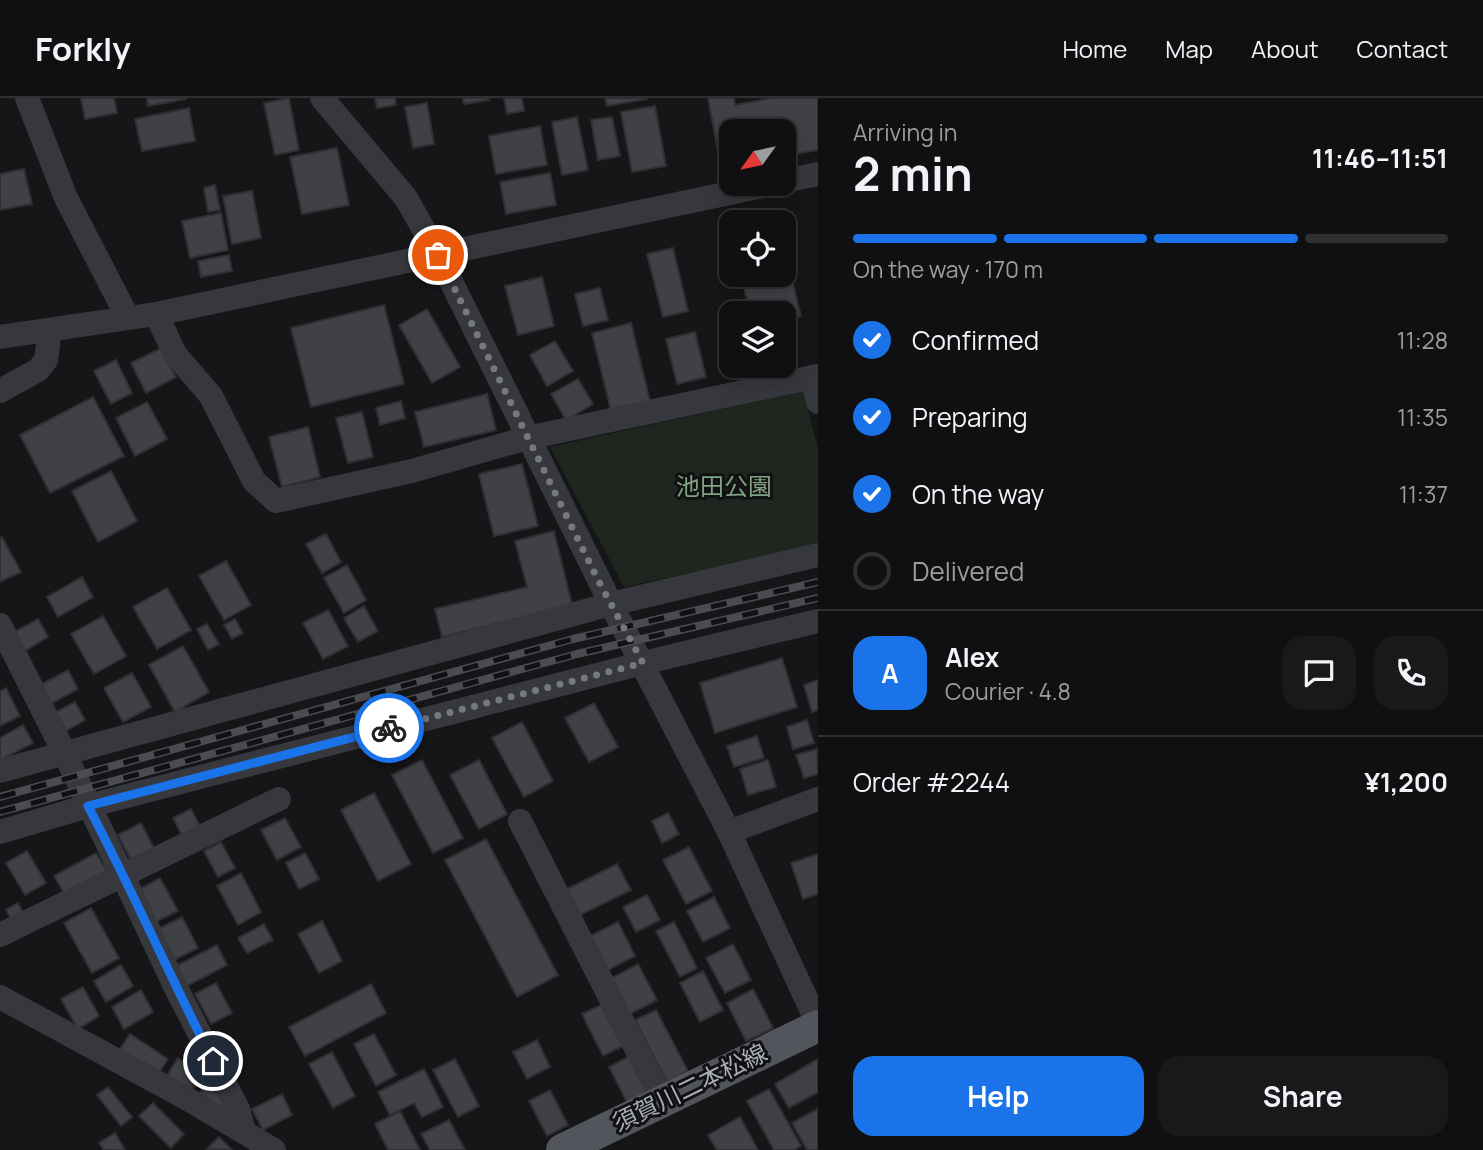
<!DOCTYPE html>
<html lang="en">
<head>
<meta charset="utf-8">
<style>
	body { margin:0; font-family:Manrope,"Noto Sans JP",sans-serif; background:#19191b; color:#f1f3f6; height:100vh; display:flex; flex-direction:column; font-size:26px; white-space:nowrap }
	* { box-sizing:border-box; margin:0 }
	p { font-size:23px; color:#9c9d9f }
	.icon { flex:none; width:38px; height:38px; fill:none; stroke:currentColor; stroke-width:2; stroke-linecap:round; stroke-linejoin:round }
	.map { position:relative; flex:1; overflow:hidden }
	.panel { display:flex; flex-direction:column; background:#101012; width:665px }
	.panel>* { flex:none }
	.needle { width:46px; rotate:237deg }
	.tools { position:absolute; left:719px; top:21px; display:grid; gap:14px }
	.tools a { display:grid; place-items:center; width:77px; height:77px; border-radius:14px; background:#101012; box-shadow:0 4px 18px #0003,0 0 0 2px #303032; font-size:35px }
	.pin { position:absolute; display:grid; place-items:center; width:60px; height:60px; color:#fff; margin:-30px; border:4px solid #fff; border-radius:50%; box-shadow:0 2px 7px #0007 }
	.courier { position:absolute; display:grid; place-items:center; width:70px; height:70px; margin:-35px; border:5px solid #1a73e8; border-radius:50%; background:#fff; color:#222; box-shadow:0 2px 9px #0007 }
	.overview em { font-style:normal; font-weight:700 }
	.overview div { display:flex; flex-direction:column-reverse }
	.overview { display:flex; align-items:center; justify-content:space-between; height:119px; padding:0 35px }
	h1 { font-size:46px; font-weight:700; line-height:52px }
	.bar { display:grid; grid-template-columns:repeat(4,1fr); gap:10px 7px; align-content:center; height:84px; padding:0 35px }
	.bar i { height:9px; border-radius:5px; background:#303032 }
	.bar .current { background:#1a73e8 }
	.bar p { grid-column:span 4 }
	.line { display:flex; align-items:center; gap:18px; padding:0 35px; border-top:2px solid #303032 }
	.line div { flex:1 }
	.round { display:grid; place-items:center; flex:none; width:74px; height:74px; border-radius:21px; background:#19191b }
	ol { padding:0 35px; list-style:none }
	li { display:flex; align-items:center; gap:21px; height:77px }
	li p { margin-inline-start:auto }
	li .icon { padding:7px; border-radius:50%; background:#1a73e8; color:#fff; stroke-width:4 }
	li:last-child { color:#9c9d9f }
	li i { width:38px; height:38px; border:4px solid #303032; border-radius:50% }
	.button { display:flex; gap:14px; margin-top:auto; padding:14px 35px }
	.button a { flex:1; height:80px; border-radius:21px; background:#1a73e8; color:#fff; font-size:28px; font-weight:700; line-height:80px; text-align:center }
	.button a+a { background:#19191b; color:#f1f3f6 }
	header { display:flex; align-items:center; gap:42px; box-sizing:border-box; height:98px; padding:0 35px; background:#101012; border-bottom:2px solid #303032 }
	header strong { font-size:33px }
	nav { display:flex; gap:38px; margin-inline-start:auto; font-size:24px }
	main { display:flex; flex:1; min-height:0 }
	.map>svg:first-child { display:block }
	.green { fill:#1e261f }
	.building { fill:#404145; stroke:#303034; stroke-width:2 }
	.lines { fill:none; stroke-linecap:round; stroke-linejoin:round }
	.minor { stroke:#37383d; stroke-width:24 }
	.major { stroke:#53555c; stroke-width:32 }
	.rail-casing { stroke:#4a4c52; stroke-width:8 }
	.rail { stroke:#111113; stroke-width:5; stroke-dasharray:16; stroke-linecap:butt }
	.done { stroke:#757880; stroke-width:7; stroke-dasharray:0 12.6 }
	.route { stroke:#1a73e8; stroke-width:9 }
	.labels { text-anchor:middle; stroke-width:6; stroke-linejoin:round; paint-order:stroke }
	.park-label { font-size:24px; fill:#7fa381; stroke:#111113 }
	.street-label { font-size:24px; fill:#a8adb8; stroke:#111113 }
</style>
</head>
<body>
<header>
<strong>Forkly</strong>
<nav><a>Home</a><a>Map</a><a>About</a><a>Contact</a></nav>
</header>
<main>
<div class="map">
<svg width="818" height="1052" viewBox="0 0 818 1052">
	<rect width="100%" height="100%" fill="#161618"/>
	<path class="green" d="M803,293L818,351V447L624,489L550,349Z"/>
	<g class="building">
		<path d="M81,0H114L117,15L85,21Z"/>
		<path d="M147,0H186V1L148,8Z"/>
		<path d="M289,0L299,52L275,57L264,5Z"/>
		<path d="M375,0H395L396,7L377,10Z"/>
		<path d="M463,0H488L489,2L464,6Z"/>
		<path d="M504,0H522L524,13L507,16Z"/>
		<path d="M605,0H647V1L607,8Z"/>
		<path d="M708,0H734L735,7L772,0H818V52L784,58V33H732V68L721,70Z"/>
		<path d="M427,5L434,46L413,50L405,9Z"/>
		<path d="M655,8L666,68L632,74L621,14Z"/>
		<path d="M189,10L195,43L142,53L135,21Z"/>
		<path d="M577,19L588,72L562,77L552,24Z"/>
		<path d="M612,19L620,58L598,62L591,22Z"/>
		<path d="M540,28L547,67L496,76L489,38Z"/>
		<path d="M337,50L349,107L302,116L290,59Z"/>
		<path d="M24,71L32,106L0,112V76Z"/>
		<path d="M550,75L556,107L506,116L500,84Z"/>
		<path d="M215,87L220,112L208,114L204,90Z"/>
		<path d="M252,93L261,140L232,146L223,98Z"/>
		<path d="M221,115L228,152L190,160L182,123Z"/>
		<path d="M784,149L801,218L784,222V215H750L741,177H784Z"/>
		<path d="M673,150L688,213L663,219L647,156Z"/>
		<path d="M229,157L232,173L201,179L198,163Z"/>
		<path d="M542,179L554,228L518,237L505,188Z"/>
		<path d="M600,190L608,222L583,228L575,196Z"/>
		<path d="M384,207L404,286L311,309L291,230Z"/>
		<path d="M427,211L460,269L432,285L399,227Z"/>
		<path d="M631,225L650,303L611,313L592,235Z"/>
		<path d="M695,234L706,279L677,286L666,241Z"/>
		<path d="M555,243L573,273L547,288L530,257Z"/>
		<path d="M161,250L176,279L146,295L131,265Z"/>
		<path d="M116,262L132,295L111,306L94,273Z"/>
		<path d="M578,281L593,306L566,322L551,296Z"/>
		<path d="M487,296L496,332L424,349L415,314Z"/>
		<path d="M93,299L124,358L50,395L20,337Z"/>
		<path d="M401,303L405,320L380,327L376,310Z"/>
		<path d="M147,304L167,341L135,358L116,320Z"/>
		<path d="M362,314L373,359L348,365L336,320Z"/>
		<path d="M308,329L320,379L282,389L269,339Z"/>
		<path d="M522,366L538,428L494,438L479,376Z"/>
		<path d="M111,373L137,423L98,444L72,393Z"/>
		<path d="M554,433L572,507L442,539L435,511L527,489L515,443Z"/>
		<path d="M326,436L341,464L322,475L306,446Z"/>
		<path d="M2,439L21,474L0,484V440Z"/>
		<path d="M226,463L251,507L224,522L199,478Z"/>
		<path d="M347,467L366,502L344,515L324,480Z"/>
		<path d="M82,479L93,499L58,519L47,499Z"/>
		<path d="M167,490L191,532L157,551L133,509Z"/>
		<path d="M364,508L378,533L358,544L344,520Z"/>
		<path d="M328,512L348,548L323,561L303,525Z"/>
		<path d="M103,518L126,558L94,576L71,536Z"/>
		<path d="M38,521L48,539L23,554L13,535Z"/>
		<path d="M235,521L243,535L232,541L224,527Z"/>
		<path d="M207,526L219,546L208,552L197,531Z"/>
		<path d="M183,548L209,594L175,614L149,567Z"/>
		<path d="M782,560L797,609L715,635L700,585Z"/>
		<path d="M68,572L78,591L52,605L42,586Z"/>
		<path d="M132,575L151,609L123,624L104,590Z"/>
		<path d="M818,582V612L812,614L804,587Z"/>
		<path d="M6,590L20,618L0,628V593Z"/>
		<path d="M75,604L85,622L66,633L56,614Z"/>
		<path d="M594,605L618,649L589,664L565,620Z"/>
		<path d="M807,622L814,645L793,651L787,629Z"/>
		<path d="M522,624L553,683L524,699L492,640Z"/>
		<path d="M23,627L33,645L0,662V640Z"/>
		<path d="M757,638L764,660L734,669L727,648Z"/>
		<path d="M817,651L818,676L804,680L796,657Z"/>
		<path d="M422,662L463,740L433,755L392,677Z"/>
		<path d="M479,662L507,716L479,731L450,677Z"/>
		<path d="M768,662L776,689L748,697L740,671Z"/>
		<path d="M374,695L411,766L378,783L341,712Z"/>
		<path d="M191,711L202,732L184,741L173,720Z"/>
		<path d="M668,715L679,736L662,745L652,723Z"/>
		<path d="M285,720L301,749L277,762L261,732Z"/>
		<path d="M141,725L155,752L132,764L118,737Z"/>
		<path d="M486,741L558,877L517,899L445,762Z"/>
		<path d="M221,744L235,770L218,779L204,753Z"/>
		<path d="M689,749L712,793L686,806L663,762Z"/>
		<path d="M27,753L46,785L25,797L6,765Z"/>
		<path d="M96,755L107,773L65,797L54,778Z"/>
		<path d="M305,755L319,781L299,791L286,765Z"/>
		<path d="M818,756V796L803,801L791,765Z"/>
		<path d="M617,766L631,792L580,817L567,791Z"/>
		<path d="M241,775L261,814L238,827L217,788Z"/>
		<path d="M160,780L178,813L155,824L138,792Z"/>
		<path d="M647,797L660,822L636,834L623,809Z"/>
		<path d="M714,799L730,830L703,844L687,813Z"/>
		<path d="M18,805L25,818L13,825L6,812Z"/>
		<path d="M91,810L119,860L92,875L64,825Z"/>
		<path d="M182,819L198,850L174,862L158,831Z"/>
		<path d="M322,823L342,863L319,875L298,836Z"/>
		<path d="M618,824L635,858L608,872L590,838Z"/>
		<path d="M674,824L697,870L680,879L656,833Z"/>
		<path d="M264,826L273,842L247,855L238,840Z"/>
		<path d="M733,846L751,882L725,895L706,860Z"/>
		<path d="M217,847L227,867L183,890L172,870Z"/>
		<path d="M638,866L657,902L630,916L612,880Z"/>
		<path d="M121,867L133,888L106,904L94,883Z"/>
		<path d="M703,873L723,912L700,924L680,885Z"/>
		<path d="M216,885L232,915L211,926L195,896Z"/>
		<path d="M371,886L386,915L305,958L289,929Z"/>
		<path d="M83,889L99,918L78,931L61,901Z"/>
		<path d="M753,891L773,930L746,943L727,905Z"/>
		<path d="M141,892L153,914L124,931L112,909Z"/>
		<path d="M601,907L623,948L603,958L582,916Z"/>
		<path d="M656,912L688,973L667,984L635,922Z"/>
		<path d="M130,936L168,961L156,979L118,954Z"/>
		<path d="M374,936L396,977L376,988L354,946Z"/>
		<path d="M537,942L550,969L527,981L513,954Z"/>
		<path d="M332,954L355,998L333,1010L309,966Z"/>
		<path d="M630,958L651,997L629,1008L609,969Z"/>
		<path d="M178,960L202,976L190,995L166,979Z"/>
		<path d="M455,961L479,1008L458,1019L433,972Z"/>
		<path d="M818,961V994L789,1010L775,986Z"/>
		<path d="M424,971L443,1009L422,1019L414,1005L390,1017L378,994Z"/>
		<path d="M205,987L226,1001L220,1010L199,996Z"/>
		<path d="M108,989L132,1019L121,1028L97,997Z"/>
		<path d="M769,991L801,1048L794,1052H774L747,1003Z"/>
		<path d="M550,992L568,1027L547,1038L529,1003Z"/>
		<path d="M282,996L292,1017L263,1032L252,1011Z"/>
		<path d="M153,1005L184,1036L171,1050L139,1018Z"/>
		<path d="M818,1011V1052H807L792,1025Z"/>
		<path d="M400,1013L420,1052H388L375,1026Z"/>
		<path d="M740,1019L758,1052H717L708,1037Z"/>
		<path d="M449,1022L465,1052H430L421,1036Z"/>
		<path d="M115,1035L125,1052H104L99,1045Z"/>
		<path d="M219,1039L232,1052L207,1051Z"/>
	</g>
	<g class="lines">
		<g class="minor">
			<path d="M27,0L66,100L128,220"/>
			<path d="M322,0L406,100L438,157L611,506L729,734L818,926"/>
			<path d="M784,83L818,76"/>
			<path d="M156,216L175,256L211,298L254,383L276,403L412,373L527,340L818,278"/>
			<path d="M0,239L156,216L772,86"/>
			<path d="M812,279L818,304"/>
			<path d="M0,293L38,272L46,262L50,232"/>
			<path d="M0,527L64,654L176,890L238,1011L244,1034"/>
			<path d="M0,673L611,506L818,457"/>
			<path d="M520,723L663,1003"/>
			<path d="M0,734L88,708L643,565L818,523"/>
			<path d="M729,734L818,701"/>
			<path d="M0,837L279,701"/>
			<path d="M0,899L186,1000L274,1052"/>
		</g>
		<path class="major" d="M562,1052L818,928"/>
		<defs>
			<g id="rail">
				<path d="M0,699L573,541L818,484"/>
				<path d="M0,714L577,556L818,500"/>
			</g>
		</defs>
		<use href="#rail" class="rail-casing"/>
		<use href="#rail" class="rail"/>
	</g>
	<g class="lines">
		<path class="done" d="M389,630L643,565L598,482L438,157"/>
		<path class="route" d="M213,963C170,878 132,792 88,708L389,630"/>
	</g>
	<g class="labels">
		<g class="park-label">
			<text x="724" y="397">池田公園</text>
		</g>
		<g class="street-label">
			<text transform="translate(690 990) rotate(-26)" y="8">須賀川二本松線</text>
		</g>
	</g>
</svg>
<div class="tools">
<a><svg class="needle" viewBox="-14 -14 28 28"><path d="M0-13l5 13h-10z" fill="#e53935"/><path d="M0 13l5-13h-10z" fill="#9c9d9f"/></svg></a>
<a><svg class="icon" aria-label="locate" viewBox="0 0 24 24"><circle cx="12" cy="12" r="6"/><path d="M12 2v4M12 18v4M2 12h4M18 12h4"/></svg></a>
<a><svg class="icon" aria-label="layers" viewBox="0 0 24 24"><path d="M12 4l9 5-9 5-9-5zM3 14l9 5 9-5"/></svg></a>
</div>
<div class="pin" style="left:438px;top:157px;background:#ea580c"><svg class="icon" aria-label="bag" viewBox="0 0 24 24"><path d="M5 8h14l-1 12H6zM9 8a3 3 0 0 1 6 0"/></svg></div>
<div class="pin" style="left:213px;top:963px;background:#1f2937"><svg class="icon" aria-label="home" viewBox="0 0 24 24"><path d="M3 11l9-7 9 7M6 9v11h12V9"/></svg></div>
<div class="courier" style="left:389px;top:630px"><svg class="icon" aria-label="bike" viewBox="0 0 24 24"><circle cx="6" cy="16" r="4"/><circle cx="18" cy="16" r="4"/><path d="M6 16l4-8h5l3 8M10 8l3 8H6M13 5h3"/></svg></div>
</div>
<section class="panel">
<div class="overview"><div><h1>2 min</h1><p>Arriving in</p></div><em>11:46–11:51</em></div>
<div class="bar"><i class="current"></i><i class="current"></i><i class="current"></i><i></i><p>On the way · 170 m</p></div>
<ol>
<li><svg class="icon" aria-label="check" viewBox="0 0 24 24"><path d="M5 12l5 5 9-10"/></svg>Confirmed<p>11:28</p></li>
<li><svg class="icon" aria-label="check" viewBox="0 0 24 24"><path d="M5 12l5 5 9-10"/></svg>Preparing<p>11:35</p></li>
<li><svg class="icon" aria-label="check" viewBox="0 0 24 24"><path d="M5 12l5 5 9-10"/></svg>On the way<p>11:37</p></li>
<li><i></i>Delivered</li>
</ol>
<div class="line" style="height:126px"><b class="round" style="background:#1a73e8;color:#fff">A</b><div><b>Alex</b><p>Courier · 4.8</p></div><a class="round"><svg class="icon" aria-label="chat" viewBox="0 0 24 24"><path d="M4 5h16v11H9l-5 4z"/></svg></a><a class="round"><svg class="icon" aria-label="phone" viewBox="0 0 24 24"><path d="M5 4h4l2 5-3 2q2 4 5 5l2-3 5 2v4C11 20 4 13 5 4z"/></svg></a></div>
<div class="line" style="height:91px"><div>Order #2244</div><b>¥1,200</b></div>
<div class="button"><a>Help</a><a>Share</a></div>
</section>
</main>
</body>
</html>
